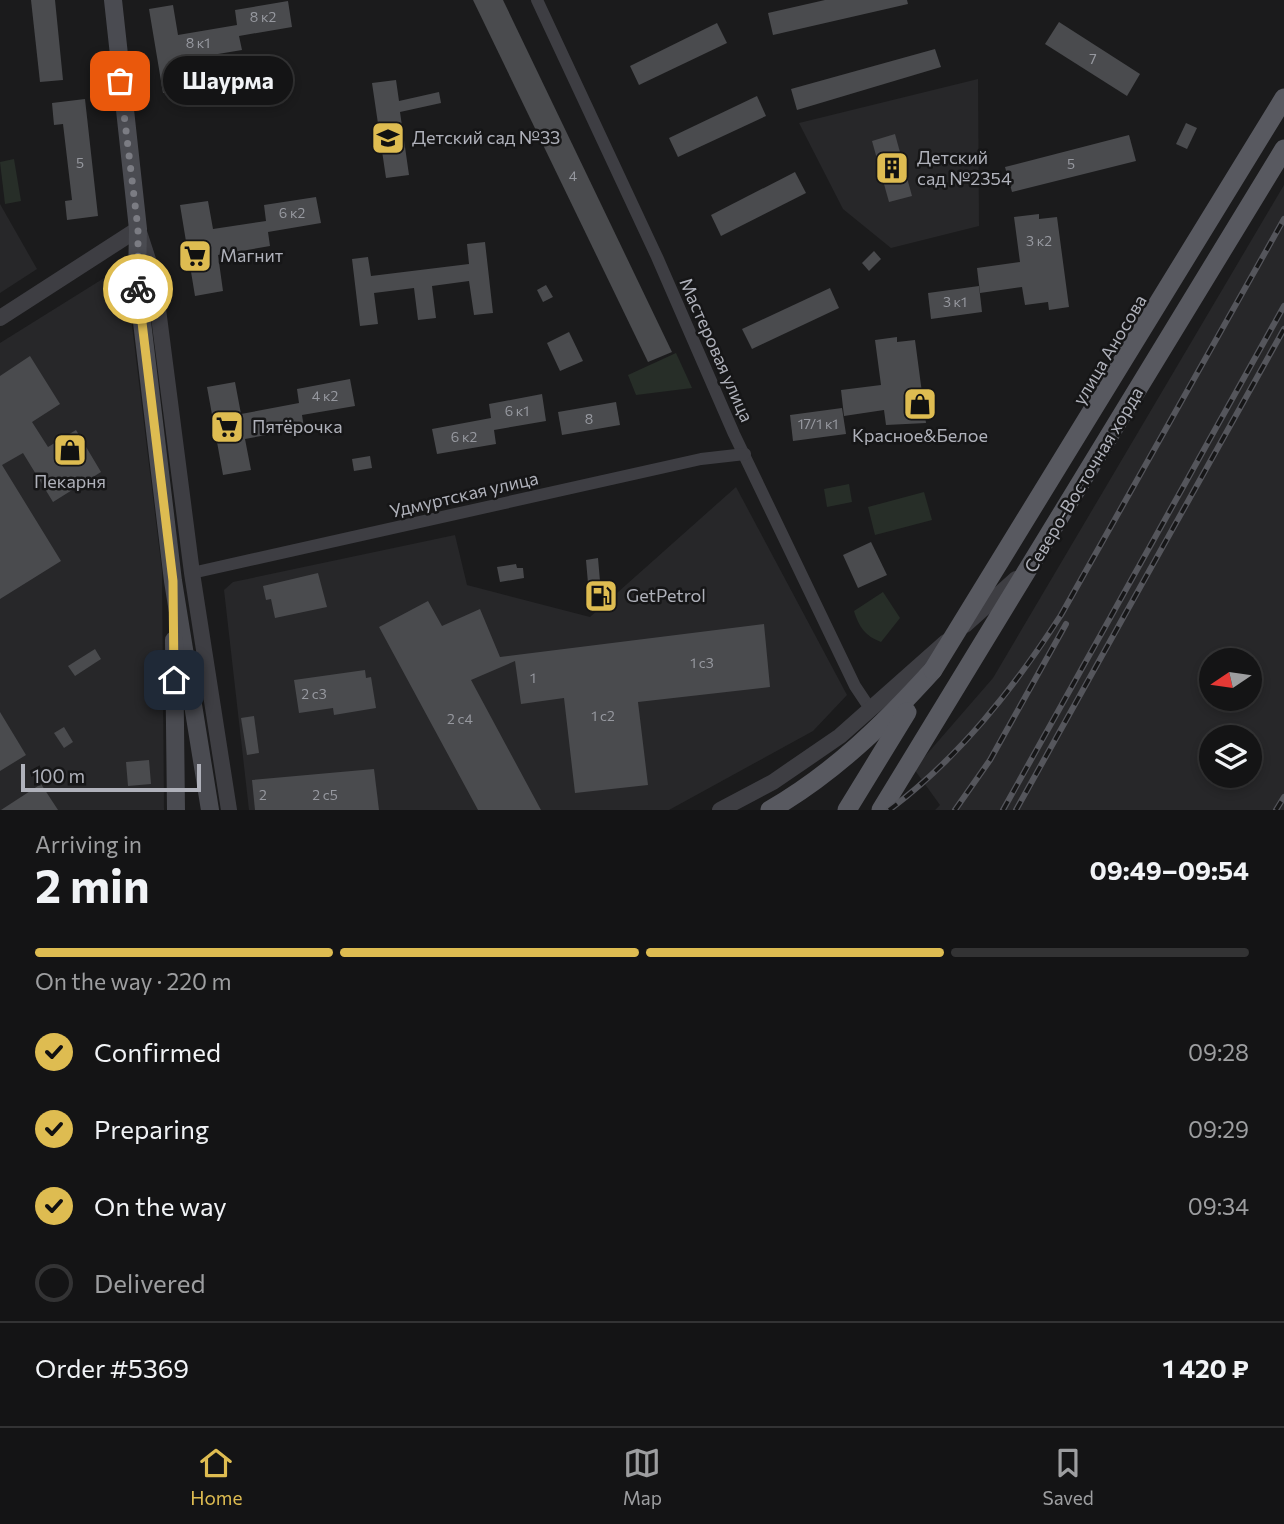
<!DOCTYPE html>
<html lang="en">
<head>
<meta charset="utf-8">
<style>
	body { margin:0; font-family:Commissioner,sans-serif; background:#212122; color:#f1f3f6; height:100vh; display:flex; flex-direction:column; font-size:26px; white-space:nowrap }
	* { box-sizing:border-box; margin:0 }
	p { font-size:23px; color:#9d9ea0 }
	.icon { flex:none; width:38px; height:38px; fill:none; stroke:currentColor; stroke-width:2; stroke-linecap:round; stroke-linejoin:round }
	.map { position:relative; height:810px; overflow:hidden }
	.panel { display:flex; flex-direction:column; background:#141415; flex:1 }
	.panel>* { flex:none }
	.needle { width:46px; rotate:257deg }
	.buttons { position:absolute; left:1199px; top:648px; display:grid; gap:14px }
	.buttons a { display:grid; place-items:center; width:63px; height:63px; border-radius:50%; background:#141415; box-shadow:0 4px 10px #0003,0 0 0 2px #333334; font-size:35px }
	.scale { position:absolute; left:21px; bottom:18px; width:180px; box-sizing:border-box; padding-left:7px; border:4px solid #afb1ba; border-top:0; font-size:19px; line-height:24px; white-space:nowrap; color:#afb1ba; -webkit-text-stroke:5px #161617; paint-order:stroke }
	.pin { position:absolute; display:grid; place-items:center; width:60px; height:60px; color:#fff; margin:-30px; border-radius:14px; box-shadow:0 4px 10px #0006 }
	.courier { position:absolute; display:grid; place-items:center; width:70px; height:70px; margin:-35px; border:5px solid #debc51; border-radius:50%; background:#fff; color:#222; box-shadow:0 2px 9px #0007 }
	.bubble { position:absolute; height:49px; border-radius:24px; background:#141415; box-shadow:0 4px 10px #0003,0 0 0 2px #333334; font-size:23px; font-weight:700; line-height:49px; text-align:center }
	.overview em { font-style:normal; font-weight:700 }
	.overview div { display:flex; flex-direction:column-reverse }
	.overview { display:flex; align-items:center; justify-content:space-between; height:119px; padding:0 35px }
	h1 { font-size:46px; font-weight:700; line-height:52px }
	.bar { display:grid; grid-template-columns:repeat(4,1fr); gap:10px 7px; align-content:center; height:84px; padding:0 35px }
	.bar i { height:9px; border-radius:5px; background:#333334 }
	.bar .on { background:#debc51 }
	.bar p { grid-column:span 4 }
	.line { display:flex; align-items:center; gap:18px; padding:0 35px; border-top:2px solid #333334 }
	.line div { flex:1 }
	ol { padding:0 35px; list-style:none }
	li { display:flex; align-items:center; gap:21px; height:77px }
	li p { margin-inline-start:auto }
	li .icon { padding:7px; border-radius:50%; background:#debc51; color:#111; stroke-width:4 }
	li:last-child { color:#9d9ea0 }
	li i { width:38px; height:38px; border:4px solid #333334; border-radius:50% }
	.dock { display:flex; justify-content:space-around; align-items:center; height:98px; border-top:2px solid #333334; background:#141415; font-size:19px; color:#9d9ea0 }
	.dock a { display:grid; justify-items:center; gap:4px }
	.dock .on { color:#debc51 }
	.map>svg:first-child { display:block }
	.built { fill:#272729; fill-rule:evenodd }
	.green { fill:#272e28 }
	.building { fill:#4a4b4e }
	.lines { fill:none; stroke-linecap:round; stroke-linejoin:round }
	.minor { stroke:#3e3e43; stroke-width:12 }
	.tertiary { stroke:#3e3e43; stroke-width:16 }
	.secondary { stroke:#4a4b51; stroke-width:18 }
	.primary { stroke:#585960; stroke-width:19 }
	.rail-casing { stroke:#55565c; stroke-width:6 }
	.rail { stroke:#161617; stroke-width:3.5; stroke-dasharray:10; stroke-linecap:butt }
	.primary-bridge { stroke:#585960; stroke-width:19 }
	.done { stroke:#7b7c83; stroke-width:7; stroke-dasharray:0 12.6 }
	.route { stroke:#debc51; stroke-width:9 }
	.labels { text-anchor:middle; stroke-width:5; stroke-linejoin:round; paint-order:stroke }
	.number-label { font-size:14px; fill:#96989f }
	.poi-label { font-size:18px; fill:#afb1ba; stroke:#161617; text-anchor:start }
	.street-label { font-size:18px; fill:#afb1ba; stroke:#161617 }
</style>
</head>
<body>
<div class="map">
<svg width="1284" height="810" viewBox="0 0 1284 810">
	<rect width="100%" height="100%" fill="#1b1b1c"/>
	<g class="built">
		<path d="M978,79L979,226L891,248L843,209L799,123Z"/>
		<path d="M1284,185V810H935L940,805L914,769L993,678ZM1211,660H1250V698H1211ZM1211,737H1250V775H1211Z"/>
		<path d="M0,204L37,269L0,293Z"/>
		<path d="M109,275L121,280L129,301L162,571L164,810H0V343Z"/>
		<path d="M736,487L847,695L813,731L669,810H249L224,590L233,582L455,535L467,585L590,617Z"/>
	</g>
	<g class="green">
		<path d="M14,159L21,201L5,204L0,162Z"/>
		<path d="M676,353L692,388L636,395L628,375Z"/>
		<path d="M849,484L852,502L827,507L824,489Z"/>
		<path d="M924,492L932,520L875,535L868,507Z"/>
		<path d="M883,592L900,618L881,642C865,636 859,627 854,611Z"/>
	</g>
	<g class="building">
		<path d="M31,0H55L63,80L40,82Z"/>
		<path d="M473,0H503L672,352L648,362Z"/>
		<path d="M825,0H907L908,4L773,35L768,13Z"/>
		<path d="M288,1L292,27L239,36L242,50L182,60L187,89L163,93L149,9L173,5L178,35L237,25L235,10Z"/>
		<path d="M1059,22L1140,74L1127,96L1045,44Z"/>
		<path d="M717,23L727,43L639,85L630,66Z"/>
		<path d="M935,49L941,67L797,110L791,89Z"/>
		<path d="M396,80L399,101L439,92L441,103L400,112L409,175L386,178L372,83Z"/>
		<path d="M757,96L766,116L678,157L669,138Z"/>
		<path d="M85,99L98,216L67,220L65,201L72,200L63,124L54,125L52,103Z"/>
		<path d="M1186,123L1197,128L1187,149L1176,144Z"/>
		<path d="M895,134L912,196L889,202L872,141Z"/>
		<path d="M1129,135L1136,161L1012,192L1005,167Z"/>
		<path d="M795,172L806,193L721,236L711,215Z"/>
		<path d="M316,197L321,223L268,232L270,246L218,255L223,291L195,296L180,205L208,201L213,229L266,221L264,205Z"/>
		<path d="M1039,214V219L1057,217L1069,307L1049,310L1048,302L1025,305L1022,287L980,293L977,268L1020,262L1014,217Z"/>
		<path d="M485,242L493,313L474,315L469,281L432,286L436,318L418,320L414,288L374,293L378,324L360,326L352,259L368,257L371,276L469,264L467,244Z"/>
		<path d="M874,251L881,259L869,271L862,263Z"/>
		<path d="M546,285L553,297L543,302L537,290Z"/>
		<path d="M979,286L982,312L931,319L928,293Z"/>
		<path d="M830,288L839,308L752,349L742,329Z"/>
		<path d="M569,332L583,361L560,371L547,343Z"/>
		<path d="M897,337V342L915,340L926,423L886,425L884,410L844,416L841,390L881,385L875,340Z"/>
		<path d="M30,356L60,404L32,422L48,447L76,430L101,472L53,502L23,453L2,465L61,561L0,599V376Z"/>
		<path d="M350,379L355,406L302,415L304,428L245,439L251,470L223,475L207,387L235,382L241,414L299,403L297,389Z"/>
		<path d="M542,394L546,421L494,430L496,444L437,454L432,429L491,418L489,404Z"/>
		<path d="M616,402L620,425L562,435L558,412Z"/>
		<path d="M842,408L846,434L793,441L790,415Z"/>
		<path d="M370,456L372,468L354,471L352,459Z"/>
		<path d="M871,542L887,575L858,588L843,555Z"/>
		<path d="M598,558L601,593H604L606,605L587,607L586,595H589L586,560Z"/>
		<path d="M516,564L517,568H523L524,578L500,582L497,567Z"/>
		<path d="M318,573L327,607L275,618L271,599L266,600L263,586Z"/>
		<path d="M428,601L442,626L480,609L500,657L764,624L770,687L638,702L648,785L575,793L564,698L521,704L515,661L471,680L541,810H478L379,627Z"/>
		<path d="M95,649L101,659L75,676L68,666Z"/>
		<path d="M365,670L366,678L371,677L376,708L334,715L333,708L299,713L294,680Z"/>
		<path d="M0,712L26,755L0,771Z"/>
		<path d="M254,716L259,753L247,755L241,718Z"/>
		<path d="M64,727L73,742L64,748L54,733Z"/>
		<path d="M149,760L151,784L128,786L126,762Z"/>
		<path d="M374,769L379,810H255L252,780Z"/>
		<path d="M41,784L58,810H1Z"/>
	</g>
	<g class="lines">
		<g class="minor">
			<path d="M537,0L657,257L734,434L855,686L871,710"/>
			<path d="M192,573L701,459L745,454"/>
		</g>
		<g class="tertiary">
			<path d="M0,318L138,229L154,278L192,573L229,810"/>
			<path d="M965,625L1016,579"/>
			<path d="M720,810L773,782L840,736L946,642"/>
		</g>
		<g class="secondary">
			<path d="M113,0L138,229L137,280L173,581L210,810"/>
			<path d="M174,640L176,810"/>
		</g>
		<g class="primary">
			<path d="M770,810C834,773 884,724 933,670"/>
			<path d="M847,810L907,712"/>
			<path d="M881,810L1284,149"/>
		</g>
		<defs>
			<g id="rail">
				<path d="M889,810C959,758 1014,688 1061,615L1284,219"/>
				<path d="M955,810L990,760L1066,624"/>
				<path d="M1003,810L1284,306"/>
				<path d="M1016,810L1284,329"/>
				<path d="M1276,810L1284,797"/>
			</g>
		</defs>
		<use href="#rail" class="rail-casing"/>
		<use href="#rail" class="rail"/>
		<path class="primary-bridge" d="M933,670L1284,98"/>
	</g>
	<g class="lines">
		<path class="done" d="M120,81L138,229V289"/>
		<path class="route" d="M138,289L173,581L174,680"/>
	</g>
	<defs>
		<symbol id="school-square" viewBox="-11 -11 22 22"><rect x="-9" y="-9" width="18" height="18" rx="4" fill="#debc51" stroke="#161617"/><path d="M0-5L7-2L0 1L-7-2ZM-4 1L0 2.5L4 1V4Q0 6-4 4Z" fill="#111"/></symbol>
		<symbol id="building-square" viewBox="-11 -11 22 22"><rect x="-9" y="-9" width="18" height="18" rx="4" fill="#debc51" stroke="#161617"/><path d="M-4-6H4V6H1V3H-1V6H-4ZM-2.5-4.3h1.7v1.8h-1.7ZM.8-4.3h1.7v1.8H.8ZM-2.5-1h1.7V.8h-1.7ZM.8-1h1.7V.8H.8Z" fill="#111"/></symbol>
		<symbol id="supermarket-square" viewBox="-11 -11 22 22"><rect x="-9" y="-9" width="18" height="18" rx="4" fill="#debc51" stroke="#161617"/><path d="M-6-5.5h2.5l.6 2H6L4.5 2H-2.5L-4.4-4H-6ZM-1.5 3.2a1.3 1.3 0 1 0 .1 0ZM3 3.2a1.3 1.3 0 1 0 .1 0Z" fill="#111"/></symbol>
		<symbol id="shop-square" viewBox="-11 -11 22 22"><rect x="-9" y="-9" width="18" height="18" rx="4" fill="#debc51" stroke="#161617"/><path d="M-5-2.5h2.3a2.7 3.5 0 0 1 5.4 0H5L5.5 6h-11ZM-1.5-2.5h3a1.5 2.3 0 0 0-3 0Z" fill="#111"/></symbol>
		<symbol id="fuel-square" viewBox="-11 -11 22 22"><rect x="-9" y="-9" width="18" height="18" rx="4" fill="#debc51" stroke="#161617"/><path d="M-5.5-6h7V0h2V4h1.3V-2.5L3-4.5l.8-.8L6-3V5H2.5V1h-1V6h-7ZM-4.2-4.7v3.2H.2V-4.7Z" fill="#111"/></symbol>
	</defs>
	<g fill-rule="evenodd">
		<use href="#school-square" x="369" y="119" width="38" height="38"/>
		<use href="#building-square" x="873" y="149" width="38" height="38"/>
		<use href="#supermarket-square" x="176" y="237" width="38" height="38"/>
		<use href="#shop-square" x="901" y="385" width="38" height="38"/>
		<use href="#supermarket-square" x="208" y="408" width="38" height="38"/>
		<use href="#shop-square" x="51" y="431" width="38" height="38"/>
		<use href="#fuel-square" x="582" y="577" width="38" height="38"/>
	</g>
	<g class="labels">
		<g class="number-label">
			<text x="263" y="22">8 к2</text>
			<text x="198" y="48">8 к1</text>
			<text x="1093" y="64">7</text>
			<text x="80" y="168">5</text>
			<text x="1071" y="169">5</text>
			<text x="573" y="181">4</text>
			<text x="292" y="218">6 к2</text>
			<text x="1039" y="246">3 к2</text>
			<text x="955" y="307">3 к1</text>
			<text x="325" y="401">4 к2</text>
			<text x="517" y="416">6 к1</text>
			<text x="589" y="424">8</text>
			<text x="818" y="429">17/1 к1</text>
			<text x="464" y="442">6 к2</text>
			<text x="702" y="668">1 с3</text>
			<text x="533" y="683">1</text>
			<text x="314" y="699">2 с3</text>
			<text x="603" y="721">1 с2</text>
			<text x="460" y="724">2 с4</text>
			<text x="263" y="800">2</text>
			<text x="325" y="800">2 с5</text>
		</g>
		<g class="poi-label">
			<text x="412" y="144">Детский сад №33</text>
			<text x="917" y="164">Детский<tspan x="917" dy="21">сад №2354</tspan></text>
			<text x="220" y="262">Магнит</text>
			<text x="252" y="433">Пятёрочка</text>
			<text x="920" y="442" text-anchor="middle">Красное&amp;Белое</text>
			<text x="70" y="488" text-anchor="middle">Пекарня</text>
			<text x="626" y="602">GetPetrol</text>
		</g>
		<g class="street-label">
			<text transform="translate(716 350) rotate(66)" y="6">Мастеровая улица</text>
			<text transform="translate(1110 350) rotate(-59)" y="6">улица Аносова</text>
			<text transform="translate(1084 480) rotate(-59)" y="6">Северо-Восточная хорда</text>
			<text transform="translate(464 495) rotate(-13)" y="6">Удмуртская улица</text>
		</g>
	</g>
</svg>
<div class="buttons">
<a><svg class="needle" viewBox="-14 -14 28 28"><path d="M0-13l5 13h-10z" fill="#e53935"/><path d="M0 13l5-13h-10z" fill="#9d9ea0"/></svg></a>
<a><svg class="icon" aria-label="layers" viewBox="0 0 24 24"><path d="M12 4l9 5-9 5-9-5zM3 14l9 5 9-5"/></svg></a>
</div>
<div class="scale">100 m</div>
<div class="pin" style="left:120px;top:81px;background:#ea580c"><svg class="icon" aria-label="bag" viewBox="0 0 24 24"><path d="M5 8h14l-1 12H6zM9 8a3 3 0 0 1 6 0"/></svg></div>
<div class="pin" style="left:174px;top:680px;background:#1f2937"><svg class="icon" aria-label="home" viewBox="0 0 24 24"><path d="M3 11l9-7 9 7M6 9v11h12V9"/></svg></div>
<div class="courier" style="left:138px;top:289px"><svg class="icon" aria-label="bike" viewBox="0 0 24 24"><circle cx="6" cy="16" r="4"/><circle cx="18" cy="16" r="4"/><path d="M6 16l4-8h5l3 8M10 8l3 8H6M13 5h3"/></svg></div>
<div class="bubble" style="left:163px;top:56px;width:130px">Шаурма</div>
</div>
<section class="panel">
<div class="overview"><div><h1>2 min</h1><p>Arriving in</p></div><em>09:49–09:54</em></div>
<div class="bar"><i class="on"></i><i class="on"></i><i class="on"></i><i></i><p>On the way · 220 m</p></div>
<ol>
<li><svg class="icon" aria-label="check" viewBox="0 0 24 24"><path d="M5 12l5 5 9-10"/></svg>Confirmed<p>09:28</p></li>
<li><svg class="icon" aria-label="check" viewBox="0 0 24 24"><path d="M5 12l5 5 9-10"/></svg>Preparing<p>09:29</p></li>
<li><svg class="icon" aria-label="check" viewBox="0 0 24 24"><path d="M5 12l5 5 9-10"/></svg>On the way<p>09:34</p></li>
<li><i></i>Delivered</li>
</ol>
<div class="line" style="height:91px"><div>Order #5369</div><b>1 420 ₽</b></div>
</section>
<nav class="dock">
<a class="on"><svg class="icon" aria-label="home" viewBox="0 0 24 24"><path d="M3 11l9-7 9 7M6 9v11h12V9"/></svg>Home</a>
<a><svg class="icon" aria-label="map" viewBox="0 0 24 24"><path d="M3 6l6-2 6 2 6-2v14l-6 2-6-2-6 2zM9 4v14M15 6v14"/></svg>Map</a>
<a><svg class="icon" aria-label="saved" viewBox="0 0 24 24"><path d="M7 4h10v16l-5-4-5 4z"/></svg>Saved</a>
</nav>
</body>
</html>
